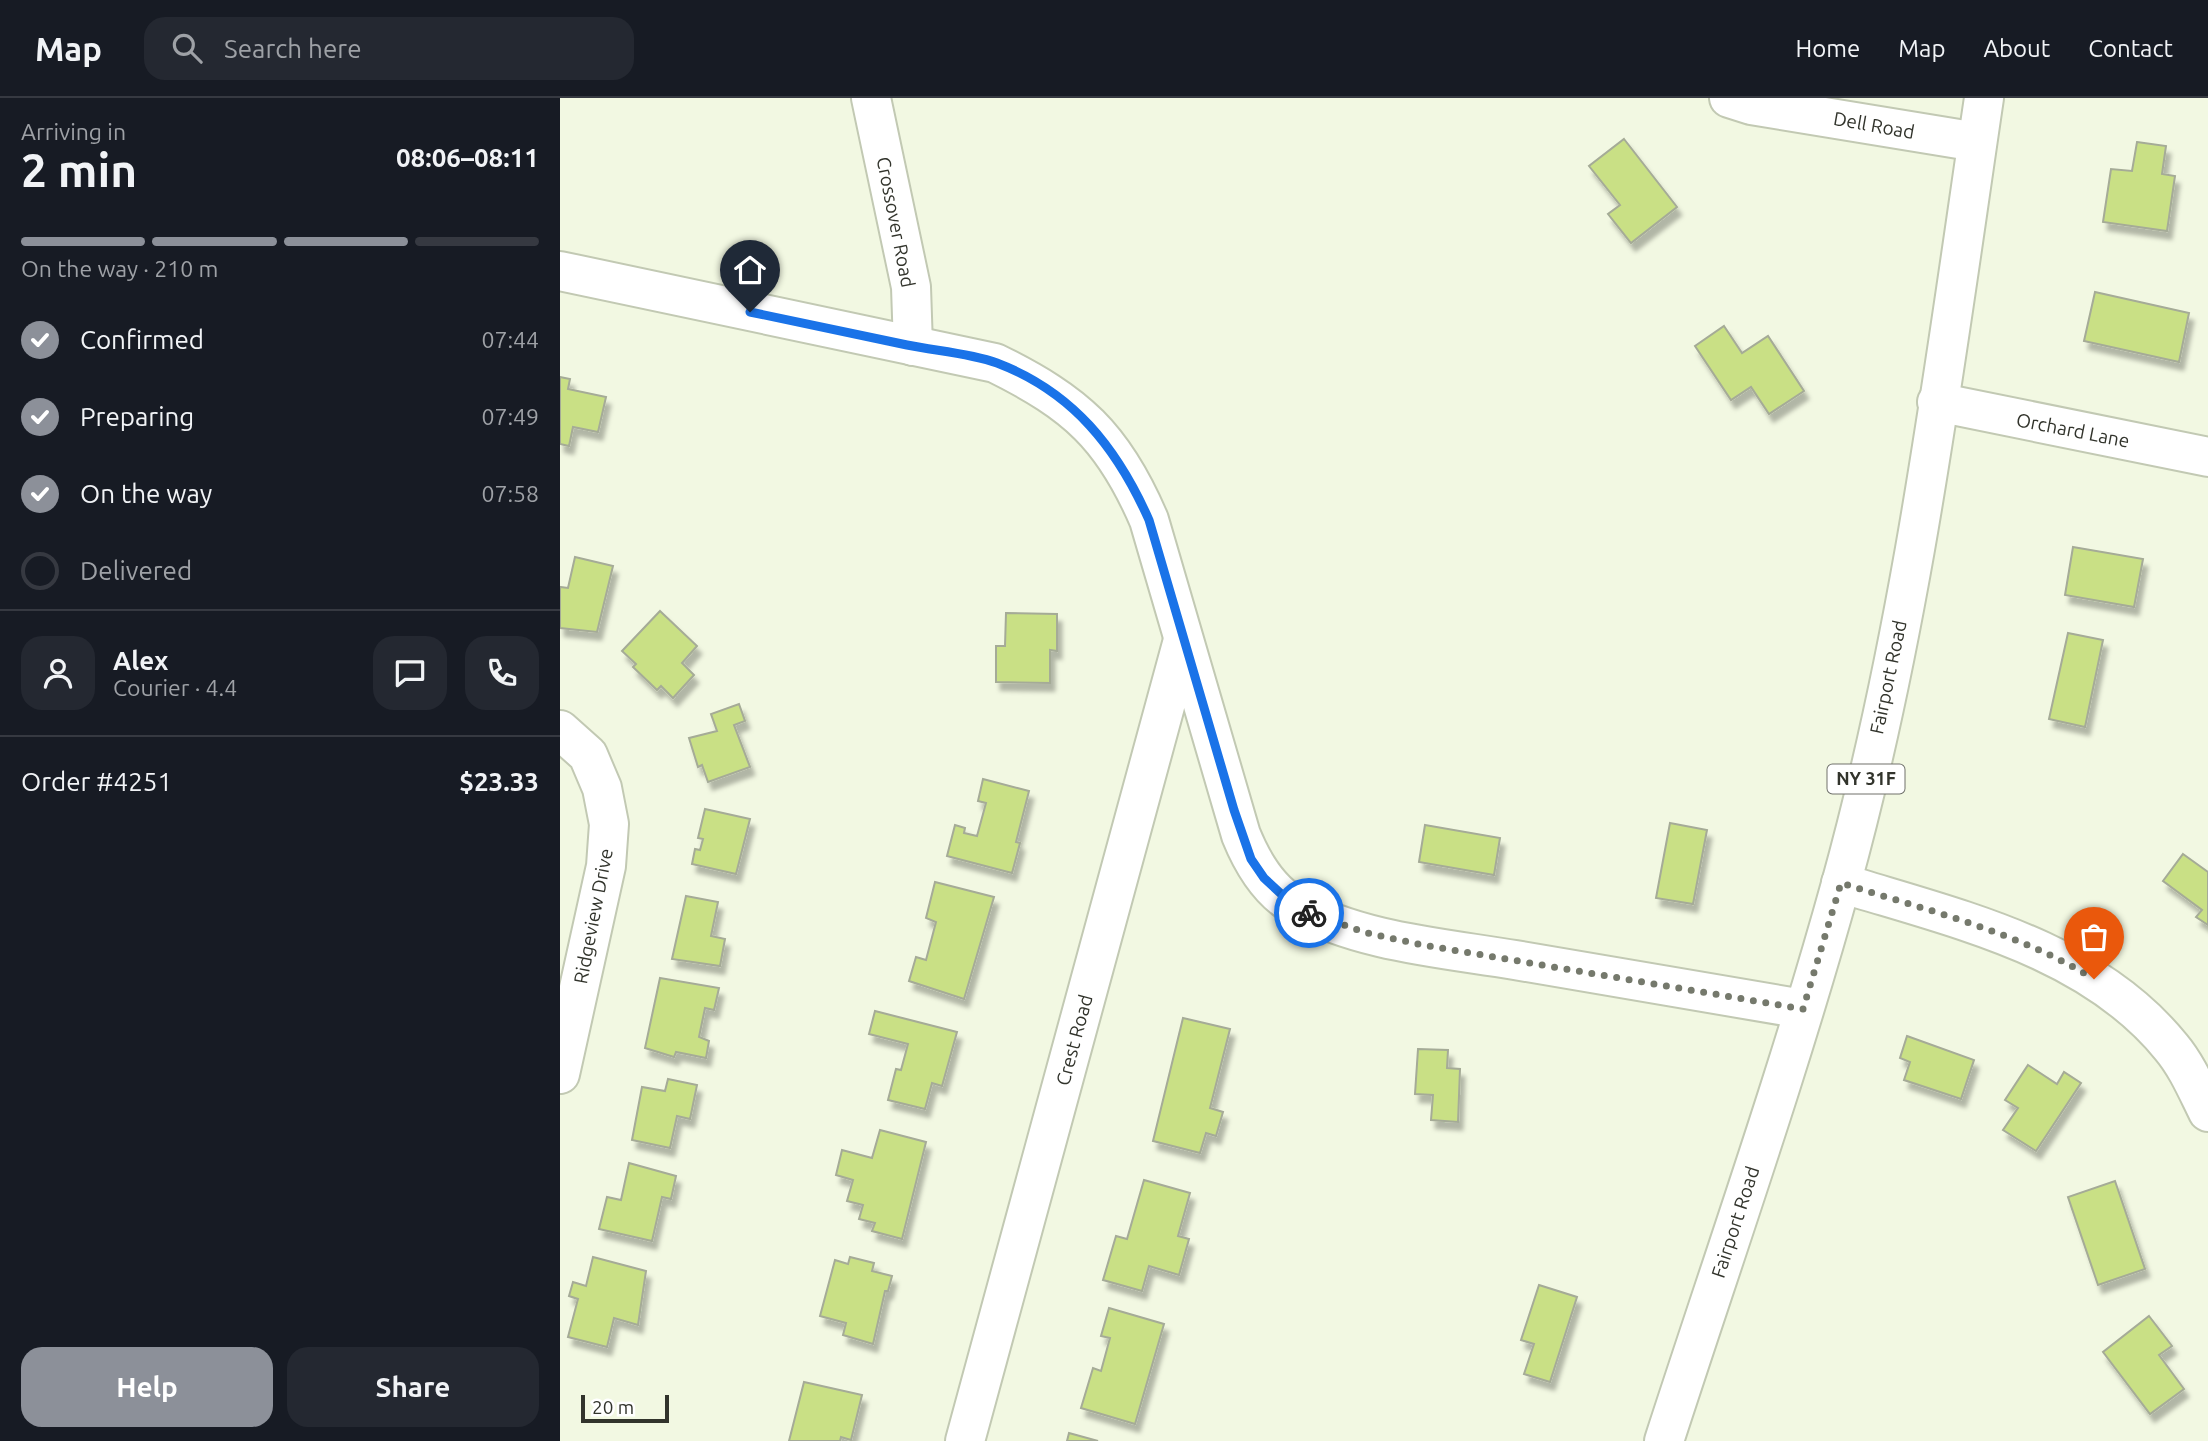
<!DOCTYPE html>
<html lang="en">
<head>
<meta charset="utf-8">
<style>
	body { margin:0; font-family:Ubuntu,sans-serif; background:#242831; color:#f1f3f6; height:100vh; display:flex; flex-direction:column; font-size:26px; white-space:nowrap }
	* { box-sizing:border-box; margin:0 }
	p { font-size:23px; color:#9ea1a6 }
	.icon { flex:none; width:38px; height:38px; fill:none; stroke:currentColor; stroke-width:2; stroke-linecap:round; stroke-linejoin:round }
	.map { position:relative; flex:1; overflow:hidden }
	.details { display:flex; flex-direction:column; background:#171b24; width:560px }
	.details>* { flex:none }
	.scale { position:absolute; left:21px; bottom:18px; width:88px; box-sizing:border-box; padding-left:7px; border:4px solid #32342c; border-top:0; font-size:19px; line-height:24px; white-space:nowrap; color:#32342c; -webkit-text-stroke:5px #fff; paint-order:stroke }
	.pin { position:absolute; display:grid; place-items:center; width:60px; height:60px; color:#fff; margin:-72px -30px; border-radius:50% 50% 50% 0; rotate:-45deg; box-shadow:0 0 7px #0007 }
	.pin .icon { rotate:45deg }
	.courier { position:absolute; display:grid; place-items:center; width:70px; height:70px; margin:-35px; border:5px solid #1a73e8; border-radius:50%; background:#fff; color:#222; box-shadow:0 2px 9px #0007 }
	.headline em { font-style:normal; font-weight:600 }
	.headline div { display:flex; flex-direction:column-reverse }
	.headline { display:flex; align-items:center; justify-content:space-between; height:119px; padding:0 21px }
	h1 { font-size:46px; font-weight:600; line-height:52px }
	.bar { display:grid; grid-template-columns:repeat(4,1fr); gap:10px 7px; align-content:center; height:84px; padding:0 21px }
	.bar i { height:9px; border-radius:5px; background:#363941 }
	.bar .current { background:#8c9099 }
	.bar p { grid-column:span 4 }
	.line { display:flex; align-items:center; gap:18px; padding:0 21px; border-top:2px solid #363941 }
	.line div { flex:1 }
	.round { display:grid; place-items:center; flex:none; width:74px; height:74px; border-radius:21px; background:#242831 }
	ol { padding:0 21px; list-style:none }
	li { display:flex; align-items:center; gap:21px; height:77px }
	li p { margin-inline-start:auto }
	li .icon { padding:7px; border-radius:50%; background:#8c9099; color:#fff; stroke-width:4 }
	li:last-child { color:#9ea1a6 }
	li i { width:38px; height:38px; border:4px solid #363941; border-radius:50% }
	.cta { display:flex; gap:14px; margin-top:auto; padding:14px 21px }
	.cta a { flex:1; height:80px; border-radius:21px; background:#8c9099; color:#fff; font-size:28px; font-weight:600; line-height:80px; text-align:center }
	.cta a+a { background:#242831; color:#f1f3f6 }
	header { display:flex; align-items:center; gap:42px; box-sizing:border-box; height:98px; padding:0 35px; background:#171b24; border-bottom:2px solid #363941 }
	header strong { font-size:33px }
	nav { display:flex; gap:38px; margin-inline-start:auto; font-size:24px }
	.search { width:490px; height:63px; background:#242831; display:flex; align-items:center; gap:18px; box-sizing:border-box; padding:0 24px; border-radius:21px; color:#9ea1a6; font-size:26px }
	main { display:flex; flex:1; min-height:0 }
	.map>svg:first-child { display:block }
	.building { fill:#c9e085; stroke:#a5ab97; stroke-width:2; filter:url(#shadow) }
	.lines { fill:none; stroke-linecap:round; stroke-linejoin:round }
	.minor-casing { stroke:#c2c9b3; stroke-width:42 }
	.major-casing { stroke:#c2c9b3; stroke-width:42 }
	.minor { stroke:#fff; stroke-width:38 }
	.major { stroke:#fff; stroke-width:38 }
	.done { stroke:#75796c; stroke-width:7; stroke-dasharray:0 12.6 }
	.route { stroke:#1a73e8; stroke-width:9 }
	.labels { text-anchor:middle; stroke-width:7; stroke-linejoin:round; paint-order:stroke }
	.shield { fill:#fff; stroke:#70716b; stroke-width:2 }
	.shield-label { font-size:18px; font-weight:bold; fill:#32342c }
	.street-label { font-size:19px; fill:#32342c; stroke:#fff }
</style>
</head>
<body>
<header>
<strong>Map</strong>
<div class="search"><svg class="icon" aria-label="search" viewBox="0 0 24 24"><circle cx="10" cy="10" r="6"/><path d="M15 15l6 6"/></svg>Search here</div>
<nav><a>Home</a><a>Map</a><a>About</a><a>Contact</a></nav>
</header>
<main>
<section class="details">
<div class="headline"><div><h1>2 min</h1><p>Arriving in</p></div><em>08:06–08:11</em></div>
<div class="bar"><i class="current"></i><i class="current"></i><i class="current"></i><i></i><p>On the way · 210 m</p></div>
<ol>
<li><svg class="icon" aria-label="check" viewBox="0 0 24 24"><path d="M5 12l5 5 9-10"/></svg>Confirmed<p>07:44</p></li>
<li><svg class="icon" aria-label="check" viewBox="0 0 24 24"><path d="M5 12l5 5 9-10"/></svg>Preparing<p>07:49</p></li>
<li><svg class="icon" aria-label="check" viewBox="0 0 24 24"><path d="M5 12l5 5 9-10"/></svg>On the way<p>07:58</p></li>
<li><i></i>Delivered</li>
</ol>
<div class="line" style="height:126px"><a class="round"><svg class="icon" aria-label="person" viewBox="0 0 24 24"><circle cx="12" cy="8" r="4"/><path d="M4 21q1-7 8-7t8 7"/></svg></a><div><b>Alex</b><p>Courier · 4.4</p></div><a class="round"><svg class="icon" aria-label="chat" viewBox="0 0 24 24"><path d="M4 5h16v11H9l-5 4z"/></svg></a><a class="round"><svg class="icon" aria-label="phone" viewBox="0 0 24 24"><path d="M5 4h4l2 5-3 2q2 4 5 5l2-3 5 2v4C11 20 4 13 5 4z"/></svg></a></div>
<div class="line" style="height:91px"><div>Order #4251</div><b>$23.33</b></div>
<div class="cta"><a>Help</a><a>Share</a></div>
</section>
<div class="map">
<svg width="1648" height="1343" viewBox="0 0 1648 1343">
	<defs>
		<filter id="shadow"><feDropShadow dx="4.5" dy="8" stdDeviation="2" flood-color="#0004"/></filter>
	</defs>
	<rect width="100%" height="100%" fill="#f2f8e2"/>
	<g class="building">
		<path d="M1064,41L1117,109L1071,145L1048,116L1060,107L1029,68Z"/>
		<path d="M1577,44L1606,48L1602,76L1615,78L1607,133L1543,124L1551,71L1572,73Z"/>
		<path d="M1535,194L1629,215L1619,264L1524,243Z"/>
		<path d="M1164,228L1182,255L1208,238L1244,293L1209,316L1191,289L1171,302L1135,248Z"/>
		<path d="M0,279L10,281L8,291L46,299L38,334L13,329L9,348L0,346Z"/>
		<path d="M1513,449L1583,461L1574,509L1505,497Z"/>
		<path d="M15,459L53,468L37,534L0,530V489L8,490Z"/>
		<path d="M100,513L137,548L122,565L134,577L113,600L101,588L97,592L73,569L76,566L62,553Z"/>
		<path d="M446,515L497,516V553L490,552V585L436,584V548H445Z"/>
		<path d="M1508,535L1543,542L1525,629L1489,621Z"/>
		<path d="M179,606L185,623L174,627L190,669L148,684L142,667L138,669L129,640L157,633L151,616Z"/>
		<path d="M423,681L469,693L456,744L460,745L452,775L387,758L395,727L405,730L404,735L417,738L426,705L418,703Z"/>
		<path d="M145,711L190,721L176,776L132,766L135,751L140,752L143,741L138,740Z"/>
		<path d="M1110,725L1147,732L1133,806L1096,800Z"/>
		<path d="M865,727L940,740L934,777L859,764Z"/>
		<path d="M1623,756L1648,774V827L1636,819L1642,812L1603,783Z"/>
		<path d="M375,784L434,799L404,901L349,883L356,859L366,862L376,824L366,820Z"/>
		<path d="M126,798L158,804L151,838L165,841L160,868L112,861Z"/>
		<path d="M100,880L159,890L154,912L145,910L139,939L149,943L146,960L116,954L114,959L85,950Z"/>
		<path d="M315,913L397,934L382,988L372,985L365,1011L328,1002L336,971L341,972L348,946L309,936Z"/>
		<path d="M623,920L670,931L650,1010L663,1014L656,1038L646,1035L640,1055L593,1043Z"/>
		<path d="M1347,938L1414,962L1401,1001L1344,982L1350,964L1340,960Z"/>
		<path d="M858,951L888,952L887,970L900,971L898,1024L871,1022L873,997L855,996Z"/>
		<path d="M1468,967L1497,986L1504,974L1521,985L1476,1053L1443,1032L1458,1010L1445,1002Z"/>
		<path d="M108,981L137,987L130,1021L117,1018L110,1050L72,1042L82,989L105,993Z"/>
		<path d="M320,1032L366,1044L342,1141L312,1133L315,1125L299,1121L303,1107L287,1103L293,1082L276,1077L282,1052L312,1060Z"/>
		<path d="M69,1065L116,1078L111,1101L102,1099L92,1143L39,1131L47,1099L61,1102Z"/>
		<path d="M584,1082L630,1095L618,1138L629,1141L619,1177L589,1168L582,1193L543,1182L556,1138L567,1141Z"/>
		<path d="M1555,1083L1585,1171L1538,1187L1508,1099Z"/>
		<path d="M33,1159L86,1173L78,1227L54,1220L47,1249L8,1239L18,1201L9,1198L13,1184L26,1188Z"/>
		<path d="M290,1159L314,1165L312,1173L332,1178L328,1193H325L313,1246L283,1237L286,1225L260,1218L275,1162L288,1166Z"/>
		<path d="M979,1187L1017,1199L990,1284L964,1276L974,1246L961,1242Z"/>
		<path d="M549,1210L604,1226L575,1326L521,1310L533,1270L541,1273L550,1240L541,1238Z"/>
		<path d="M1589,1218L1612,1248L1599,1257L1624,1291L1590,1316L1543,1254Z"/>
		<path d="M244,1284L302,1297L291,1342L281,1339L280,1343H229Z"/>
		<path d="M509,1335L538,1343H507Z"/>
	</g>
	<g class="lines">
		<defs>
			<g id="minor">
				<path d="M311,0L351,189L353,248"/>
				<path d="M1169,0L1191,7L1417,44"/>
				<path d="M0,173L435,265C516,305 553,338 589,422L681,737C692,764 708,792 734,807C799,844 883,850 955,862C1051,878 1147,894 1243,911"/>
				<path d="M1377,304L1648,359"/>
				<path d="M0,632L28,657L42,690L49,726L46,768L0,976"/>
				<path d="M1281,785C1397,821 1531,850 1611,949C1627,968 1637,992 1648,1014"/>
				<path d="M405,1343L623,542"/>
			</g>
			<path id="major" d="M1104,1343C1164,1158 1229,974 1281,786C1352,530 1385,263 1424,0"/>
		</defs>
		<use href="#minor" class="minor-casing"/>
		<use href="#major" class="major-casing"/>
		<use href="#minor" class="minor"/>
		<use href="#major" class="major"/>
	</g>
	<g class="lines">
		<path class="done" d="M749,815L807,835L863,847L1243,911L1281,785C1366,812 1458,834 1534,881"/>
		<path class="route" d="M190,214C243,225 295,236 347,247C376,253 409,255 437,265C513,294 557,350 589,422L674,712L691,761L704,780L732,806L749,815"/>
	</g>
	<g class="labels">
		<rect class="shield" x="1267.5" y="666.5" width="77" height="29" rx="5"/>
		<g class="shield-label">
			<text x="1306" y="687">NY 31F</text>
		</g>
		<g class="street-label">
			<text transform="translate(1314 27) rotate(10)" y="7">Dell Road</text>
			<text transform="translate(336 124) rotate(79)" y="7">Crossover Road</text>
			<text transform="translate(1513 332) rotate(11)" y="7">Orchard Lane</text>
			<text transform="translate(1328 579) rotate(-78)" y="7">Fairport Road</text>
			<text transform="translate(33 818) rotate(-79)" y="7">Ridgeview Drive</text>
			<text transform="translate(514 942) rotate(-75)" y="7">Crest Road</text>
			<text transform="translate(1175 1124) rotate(-72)" y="7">Fairport Road</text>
		</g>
	</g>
</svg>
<div class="scale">20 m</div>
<div class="pin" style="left:1534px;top:881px;background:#ea580c"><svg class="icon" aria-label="bag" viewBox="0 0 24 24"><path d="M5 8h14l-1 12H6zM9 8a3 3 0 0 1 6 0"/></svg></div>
<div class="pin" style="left:190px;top:214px;background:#1f2937"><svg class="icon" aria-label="home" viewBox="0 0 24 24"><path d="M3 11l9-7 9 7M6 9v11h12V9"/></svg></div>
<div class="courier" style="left:749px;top:815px"><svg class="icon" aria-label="bike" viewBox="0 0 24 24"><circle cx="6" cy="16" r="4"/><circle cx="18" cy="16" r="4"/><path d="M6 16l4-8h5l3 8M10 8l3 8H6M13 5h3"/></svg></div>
</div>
</main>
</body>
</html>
